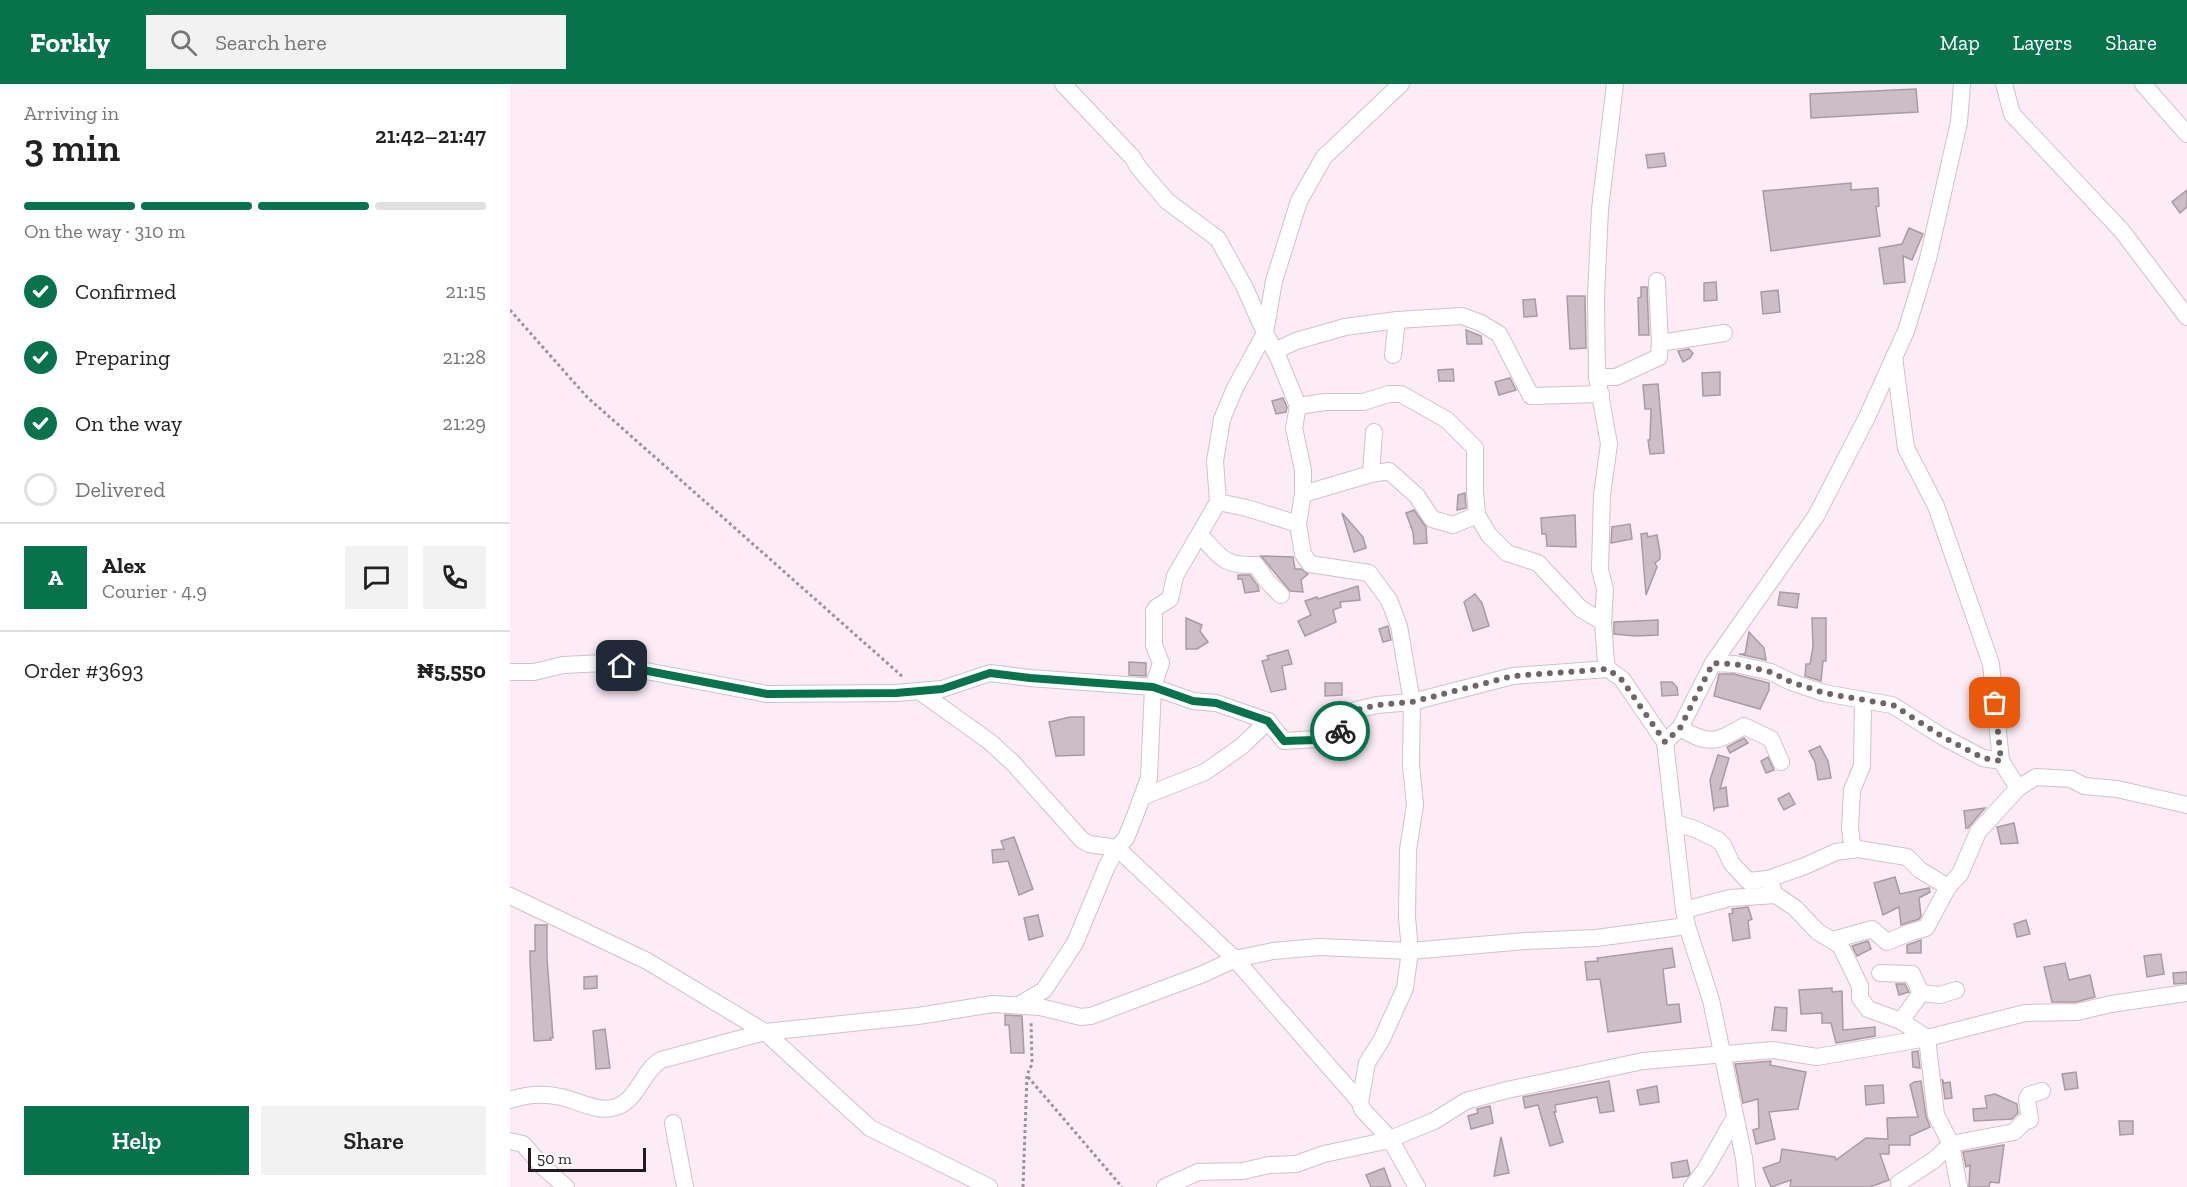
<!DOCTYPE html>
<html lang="en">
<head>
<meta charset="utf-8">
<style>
	body { margin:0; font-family:"Zilla Slab",serif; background:#f2f2f2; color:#222; height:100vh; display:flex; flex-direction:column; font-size:22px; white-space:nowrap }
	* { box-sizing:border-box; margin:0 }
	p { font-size:20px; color:#767676 }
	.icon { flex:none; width:33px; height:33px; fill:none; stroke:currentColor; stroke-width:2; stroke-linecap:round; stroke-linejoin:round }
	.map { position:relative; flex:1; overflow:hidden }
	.side { display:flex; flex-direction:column; background:#fff; width:510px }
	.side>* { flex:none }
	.scale { position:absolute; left:18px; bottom:15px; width:118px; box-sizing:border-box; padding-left:6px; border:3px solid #221c20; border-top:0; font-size:16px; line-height:21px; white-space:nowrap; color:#221c20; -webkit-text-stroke:4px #fff; paint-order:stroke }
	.pin { position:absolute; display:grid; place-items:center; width:51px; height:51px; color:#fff; margin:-26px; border-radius:12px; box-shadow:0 3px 9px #0006 }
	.courier { position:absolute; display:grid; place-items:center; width:60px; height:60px; margin:-30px; border:4px solid #07724b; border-radius:50%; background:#fff; color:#222; box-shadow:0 2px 8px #0007 }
	.head em { font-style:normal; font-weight:600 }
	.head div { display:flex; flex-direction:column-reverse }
	.head { display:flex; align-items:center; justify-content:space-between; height:102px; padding:0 24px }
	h1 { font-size:39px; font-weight:600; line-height:45px }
	.bar { display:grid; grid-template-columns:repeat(4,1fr); gap:9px 6px; align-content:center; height:72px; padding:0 24px }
	.bar i { height:8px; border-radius:4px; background:#e0e0e0 }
	.bar .current { background:#07724b }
	.bar p { grid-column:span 4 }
	.line { display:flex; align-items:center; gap:15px; padding:0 24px; border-top:2px solid #e0e0e0 }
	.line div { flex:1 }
	.round { display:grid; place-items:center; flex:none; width:63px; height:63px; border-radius:0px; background:#f2f2f2 }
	ol { padding:0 24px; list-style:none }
	li { display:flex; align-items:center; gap:18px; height:66px }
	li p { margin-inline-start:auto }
	li .icon { padding:6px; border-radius:50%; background:#07724b; color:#fff; stroke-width:4 }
	li:last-child { color:#767676 }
	li i { width:33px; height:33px; border:3px solid #e0e0e0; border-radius:50% }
	.button { display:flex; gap:12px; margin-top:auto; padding:12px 24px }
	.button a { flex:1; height:69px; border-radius:0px; background:#07724b; color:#fff; font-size:24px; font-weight:600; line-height:69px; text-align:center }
	.button a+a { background:#f2f2f2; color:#222 }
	header { display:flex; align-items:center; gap:36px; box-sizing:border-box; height:84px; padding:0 30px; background:#07724b; color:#fff }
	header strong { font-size:28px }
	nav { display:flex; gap:33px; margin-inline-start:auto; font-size:21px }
	.search { width:420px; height:54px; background:#f2f2f2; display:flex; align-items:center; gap:15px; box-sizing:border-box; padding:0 21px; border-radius:0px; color:#767676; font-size:22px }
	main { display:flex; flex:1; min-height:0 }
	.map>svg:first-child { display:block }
	.building { fill:#cdbdc6; stroke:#aa9aa4; stroke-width:1.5 }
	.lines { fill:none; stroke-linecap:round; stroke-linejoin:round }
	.street-casing { stroke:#d1c1cb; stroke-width:18 }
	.path { stroke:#9e9299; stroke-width:3; stroke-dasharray:3 3; stroke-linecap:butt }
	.street { stroke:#fff; stroke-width:16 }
	.done { stroke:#6f656b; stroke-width:6; stroke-dasharray:0 10.8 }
	.route { stroke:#07724b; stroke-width:8 }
</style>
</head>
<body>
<header>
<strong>Forkly</strong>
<div class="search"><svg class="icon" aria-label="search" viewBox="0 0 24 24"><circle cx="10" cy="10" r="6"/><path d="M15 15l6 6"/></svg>Search here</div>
<nav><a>Map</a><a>Layers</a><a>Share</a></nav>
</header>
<main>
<section class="side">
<div class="head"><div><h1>3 min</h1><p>Arriving in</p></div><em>21:42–21:47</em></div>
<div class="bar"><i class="current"></i><i class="current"></i><i class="current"></i><i></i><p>On the way · 310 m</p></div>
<ol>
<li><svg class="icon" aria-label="check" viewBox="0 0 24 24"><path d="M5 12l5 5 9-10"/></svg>Confirmed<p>21:15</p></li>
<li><svg class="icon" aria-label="check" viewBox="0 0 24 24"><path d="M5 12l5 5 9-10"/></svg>Preparing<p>21:28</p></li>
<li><svg class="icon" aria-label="check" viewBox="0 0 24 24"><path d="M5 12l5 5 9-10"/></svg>On the way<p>21:29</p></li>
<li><i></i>Delivered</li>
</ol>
<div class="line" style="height:108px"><b class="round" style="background:#07724b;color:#fff">A</b><div><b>Alex</b><p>Courier · 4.9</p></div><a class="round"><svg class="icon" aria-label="chat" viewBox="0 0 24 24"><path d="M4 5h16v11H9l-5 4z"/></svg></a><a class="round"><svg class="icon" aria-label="phone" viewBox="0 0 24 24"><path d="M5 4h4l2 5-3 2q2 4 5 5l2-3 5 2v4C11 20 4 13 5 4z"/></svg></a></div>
<div class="line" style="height:78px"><div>Order #3693</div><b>₦5,550</b></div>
<div class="button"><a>Help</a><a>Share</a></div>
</section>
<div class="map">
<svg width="1677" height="1103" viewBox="0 0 1677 1103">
	<rect width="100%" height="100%" fill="#fdecf6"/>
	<g class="building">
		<path d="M1406,5L1408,28L1301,34L1300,10Z"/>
		<path d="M1154,69L1156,82L1138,84L1136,71Z"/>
		<path d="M1341,99V106L1368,104L1369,122L1366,123L1370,152L1261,167L1253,107Z"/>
		<path d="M1677,106V123L1670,129L1662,118Z"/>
		<path d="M1399,144L1413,150L1402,176L1393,172L1395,198L1374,200L1369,164L1392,160Z"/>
		<path d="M1206,198L1207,216L1194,217V199Z"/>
		<path d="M1131,203H1137L1139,251H1129L1128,214L1131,213Z"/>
		<path d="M1268,206L1270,228L1253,230L1251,208Z"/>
		<path d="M1057,212H1075L1076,264L1060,265Z"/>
		<path d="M1025,215L1027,232L1014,233L1013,216Z"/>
		<path d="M956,246L971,252L972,260H957Z"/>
		<path d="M1179,265L1183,269L1180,274L1173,278L1168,267Z"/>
		<path d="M943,285L944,297H929L928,286Z"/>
		<path d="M1210,288V311L1193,312L1192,289Z"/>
		<path d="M1000,294L1006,306L989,311L985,298Z"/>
		<path d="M1148,300L1154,369L1140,370L1138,356H1140L1141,325H1135L1133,301Z"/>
		<path d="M773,314L777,323L776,328L766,330L762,317Z"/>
		<path d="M955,409L956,424L947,426L948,411Z"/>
		<path d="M904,426L916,443L917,459L904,460L903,448L896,429Z"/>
		<path d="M832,429L853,453L856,464L844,468Z"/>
		<path d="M1065,431L1066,463L1037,462L1036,450H1032L1031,434Z"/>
		<path d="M1120,440L1122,455L1101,459L1102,443Z"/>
		<path d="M1137,449L1138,453L1147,451L1150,468V475L1145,479L1147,483L1136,511L1131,450Z"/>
		<path d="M751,472L783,473L785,485H791L798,490L791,496L793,508L780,507Z"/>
		<path d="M728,491H740L748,502L749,507L735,509L732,495H728Z"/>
		<path d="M848,502L850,516L830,518L831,523L823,526L826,538L795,552L788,537L801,531L795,517L807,513L808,515Z"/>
		<path d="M1270,508L1289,510L1287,524L1268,521Z"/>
		<path d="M965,510L972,519L979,542L963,547L954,518Z"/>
		<path d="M676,534L692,541L690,547L698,558L687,565H676Z"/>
		<path d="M1302,534H1316V577H1313L1311,597L1295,592L1296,580H1300L1303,563Z"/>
		<path d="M1148,536V551L1126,552L1104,550V538Z"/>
		<path d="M878,542L881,556L873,558L869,545Z"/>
		<path d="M1239,548L1254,564L1256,576L1229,570H1235Z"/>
		<path d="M778,566L782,580L772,582L776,605L761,608L752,577L759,575L757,572Z"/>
		<path d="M619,578L636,579V592L619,591Z"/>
		<path d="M1209,590H1224L1259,599V606L1250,625L1204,612Z"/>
		<path d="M1151,598H1162L1167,603L1168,611L1152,612Z"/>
		<path d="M815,599H832V611L815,612Z"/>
		<path d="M560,633H574V671L546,672L539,638Z"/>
		<path d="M1234,654L1238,659L1220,669L1217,663Z"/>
		<path d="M1310,662L1318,677L1321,694L1308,696L1305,678L1299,667Z"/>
		<path d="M1208,671L1219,674L1210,705L1216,703L1218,722L1205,724L1204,726L1200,696Z"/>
		<path d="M1258,673L1264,686L1256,689L1251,677Z"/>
		<path d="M1279,709L1285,720L1274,726L1268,715Z"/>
		<path d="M1475,724L1458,744H1456L1454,727Z"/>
		<path d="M1504,739L1508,759L1491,760L1487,743Z"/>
		<path d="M504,753L523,805L509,811L498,777L483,779L482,766L494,765L491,757Z"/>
		<path d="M1385,793L1390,810L1419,804L1420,808L1409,814L1411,832L1409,835L1391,841L1389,823L1373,831L1364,799Z"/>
		<path d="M1238,823L1242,835L1238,837L1240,854L1223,857L1219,830L1223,829L1222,825Z"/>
		<path d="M528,831L533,852L519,856L514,834Z"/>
		<path d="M1516,836L1520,850L1507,853L1504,840Z"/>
		<path d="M25,841H37V874L43,954H40L41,956L24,957L20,876V867H25Z"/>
		<path d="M1411,856V869H1397V861Z"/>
		<path d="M1358,857L1361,865L1347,872L1342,862Z"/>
		<path d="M1162,864L1165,883L1153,885L1157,921L1169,920L1171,938L1098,948L1090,895L1077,896L1075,878L1088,877L1087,874Z"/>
		<path d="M1651,870L1654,890L1637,893L1634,872Z"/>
		<path d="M1555,879L1559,896L1580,891L1585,913L1566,918H1542L1534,883Z"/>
		<path d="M1677,888V899L1664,900L1663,889Z"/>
		<path d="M87,892V904L74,905V893Z"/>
		<path d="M1386,900H1395L1399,908L1389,911Z"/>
		<path d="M1322,904V908L1332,907L1333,946L1365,943V952L1326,959L1321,939H1312V929L1291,930L1289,906Z"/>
		<path d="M1265,923L1277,924L1276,947L1262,946Z"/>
		<path d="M495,931L512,932L514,969H501L499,941H495Z"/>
		<path d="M95,945L100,984L86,985L83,947Z"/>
		<path d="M1408,967L1410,984L1403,983L1402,968Z"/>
		<path d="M1261,977L1260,981L1296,988L1288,1025L1259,1028L1265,1055L1246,1060L1243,1046L1249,1044L1248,1015L1233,1019L1225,980Z"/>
		<path d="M1566,988L1568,1004L1555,1006L1552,990Z"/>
		<path d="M1432,995L1434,999L1440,998L1442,1014L1435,1015Z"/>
		<path d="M1099,997L1104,1027L1090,1029L1087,1013L1045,1021L1046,1028H1044L1053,1058L1040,1062L1028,1021L1015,1024L1013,1013Z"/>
		<path d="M1411,997L1416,1032L1420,1043L1400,1052V1061H1379V1070H1370L1379,1096L1360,1103H1280L1281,1096L1261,1103L1253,1084L1270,1078L1272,1065L1325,1073L1326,1076L1356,1054L1378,1055L1377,1034L1408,1033L1400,1001L1404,998Z"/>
		<path d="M1373,1001L1374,1019L1356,1021L1355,1002Z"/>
		<path d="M1147,1002L1149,1018L1130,1021L1127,1006Z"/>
		<path d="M1485,1010L1507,1020L1508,1029L1502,1035L1464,1037L1463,1025L1477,1024L1475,1012Z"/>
		<path d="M980,1022L983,1039L961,1045L958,1032L968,1029L967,1025Z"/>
		<path d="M1609,1037H1623V1050L1610,1051Z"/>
		<path d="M991,1053L999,1089L984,1092Z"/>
		<path d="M1494,1061L1489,1099L1480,1098L1479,1103H1459L1460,1081L1456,1083L1453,1068Z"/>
		<path d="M1177,1076L1180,1089L1178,1092L1163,1094L1161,1079Z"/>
		<path d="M874,1084L881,1103H861L856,1091Z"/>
	</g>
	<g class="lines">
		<defs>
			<g id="street">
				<path d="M553,0L623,74L628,83L657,117L708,155L735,204L755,249L768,273L788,322L784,344L793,386V410L788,440L793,470L800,480L859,489L879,516L889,542L902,618L901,681L905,721L898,766L897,833L900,867L895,904L872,955L857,979L850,1018L852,1025L880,1055L907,1103"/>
				<path d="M1105,0L1090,125L1086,213L1087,293L1099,360L1092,411L1090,486L1095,505L1093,538L1096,579L1098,585L1112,595L1155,658"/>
				<path d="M1494,0L1502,30L1612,147L1677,233"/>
				<path d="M1633,0L1677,50"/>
				<path d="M1147,197L1150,259"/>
				<path d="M765,267L786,257L835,243L887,236L952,232L971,239L989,250L1021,312L1091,310"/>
				<path d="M883,271L887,236"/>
				<path d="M1384,273L1396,364L1426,422L1481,580L1491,677"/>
				<path d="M1087,293H1106L1149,273L1150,259L1214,249"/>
				<path d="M788,322L815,318H853L879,310H891L937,336L965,364V408L967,431L979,451L997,469L1028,479L1071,525L1093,538"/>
				<path d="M861,390L864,348"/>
				<path d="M793,410L861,390L879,387L907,412L922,435L943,441L967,431"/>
				<path d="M708,418L737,424L788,440"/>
				<path d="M690,451C712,474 713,482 746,481L757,497L771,511"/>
				<path d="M1203,579L1225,580L1261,588L1281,598L1314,609L1382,621L1433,653L1473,674L1491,677L1508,704L1526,693L1561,695L1574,702L1607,705L1677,721"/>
				<path d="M0,588H24L53,581L94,579L257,610L386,609L432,605L480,589L520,594L643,603L683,617L706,619L758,637L774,657L806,655L834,646L842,627L867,621L902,618L1003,592L1098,585"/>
				<path d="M409,607L480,658L503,679L572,756L579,760L607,764L725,875L850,1018"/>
				<path d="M1170,644C1200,662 1206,658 1234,642L1261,655L1271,678"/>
				<path d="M632,713L695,688L732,662L758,637"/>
				<path d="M1165,739L1185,745L1208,756L1213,761L1222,780L1238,797L1258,795L1263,805"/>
				<path d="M1343,766L1340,744L1342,706L1352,682L1353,617"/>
				<path d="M1258,795L1295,782L1326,768L1348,765L1397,773L1410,786L1438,803"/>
				<path d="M0,812L137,877L255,948L360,1044L479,1103"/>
				<path d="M1174,826L1220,814L1266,811L1285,824L1308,848L1330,861L1350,902V914L1358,925L1391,937L1417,954L1426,1031L1441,1060L1449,1103"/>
				<path d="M1323,856L1362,845L1377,858L1401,848L1416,844L1438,803L1450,790L1468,748L1508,704"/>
				<path d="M1370,889L1402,890L1411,909L1430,911L1446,906"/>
				<path d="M509,921L534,906L565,859L597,782L607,764L616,754L623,737L639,694L643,603L651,579L644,561V527L647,523L660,515L665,492L708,418L705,377L712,335L725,304L755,249L764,197L789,117L814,73L891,0"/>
				<path d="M1391,937L1411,909"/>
				<path d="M0,1016C17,1010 33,1009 51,1013C69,1017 88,1029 106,1023C128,1016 132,987 151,976L255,948L408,932L483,920L530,923L571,933L581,932L693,890L725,875L763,867L809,863L900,867L1016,857L1086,854L1177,842"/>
				<path d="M163,1039L175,1103"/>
				<path d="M0,1057L13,1060L32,1082L56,1103"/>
				<path d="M655,1103L688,1088L733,1087L759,1081L786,1080L814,1070L875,1057L924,1037L956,1017L997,1006L1133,977L1263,966L1307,973L1417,954L1515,929L1567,928L1601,920L1677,909"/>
				<path d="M1182,1103L1195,1086L1224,1035"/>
				<path d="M1237,1103L1234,1074L1201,916L1177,842L1174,826L1155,658L1170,644L1203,579L1306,432L1357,333L1396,247L1418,175L1449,38L1452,0"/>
				<path d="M1390,1103L1389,1099L1424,1076L1441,1060L1504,1048L1514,1038L1520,1036L1517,1015L1519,1011L1532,1007"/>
			</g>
		</defs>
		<use href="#street" class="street-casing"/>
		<g class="path">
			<path d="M0,226L77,313L393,593"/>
			<path d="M518,993L612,1103"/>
			<path d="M513,1103L517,991L522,980L521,938"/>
		</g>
		<use href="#street" class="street"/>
	</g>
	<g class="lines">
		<path class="done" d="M830,647L834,646L842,627L867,621L902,618L1003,592L1098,585L1112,596L1155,658L1170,644L1203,579L1225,580L1261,588L1281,598L1314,609L1383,621L1433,653L1473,674L1491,677L1485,619"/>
		<path class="route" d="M112,582L257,610L386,609L432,605L480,589L520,594L643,603L683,617L706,619L758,637L774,657L806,656L830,647"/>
	</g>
</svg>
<div class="scale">50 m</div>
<div class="pin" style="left:1485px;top:619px;background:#ea580c"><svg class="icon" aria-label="bag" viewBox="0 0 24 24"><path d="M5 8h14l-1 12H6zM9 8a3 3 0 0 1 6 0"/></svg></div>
<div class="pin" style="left:112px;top:582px;background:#1f2937"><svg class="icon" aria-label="home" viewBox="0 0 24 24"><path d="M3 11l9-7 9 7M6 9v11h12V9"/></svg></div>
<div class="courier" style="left:830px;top:647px"><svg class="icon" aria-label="bike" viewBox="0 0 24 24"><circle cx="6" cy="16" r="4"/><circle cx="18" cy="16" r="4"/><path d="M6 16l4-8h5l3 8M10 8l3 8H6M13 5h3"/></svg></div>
</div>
</main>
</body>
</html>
